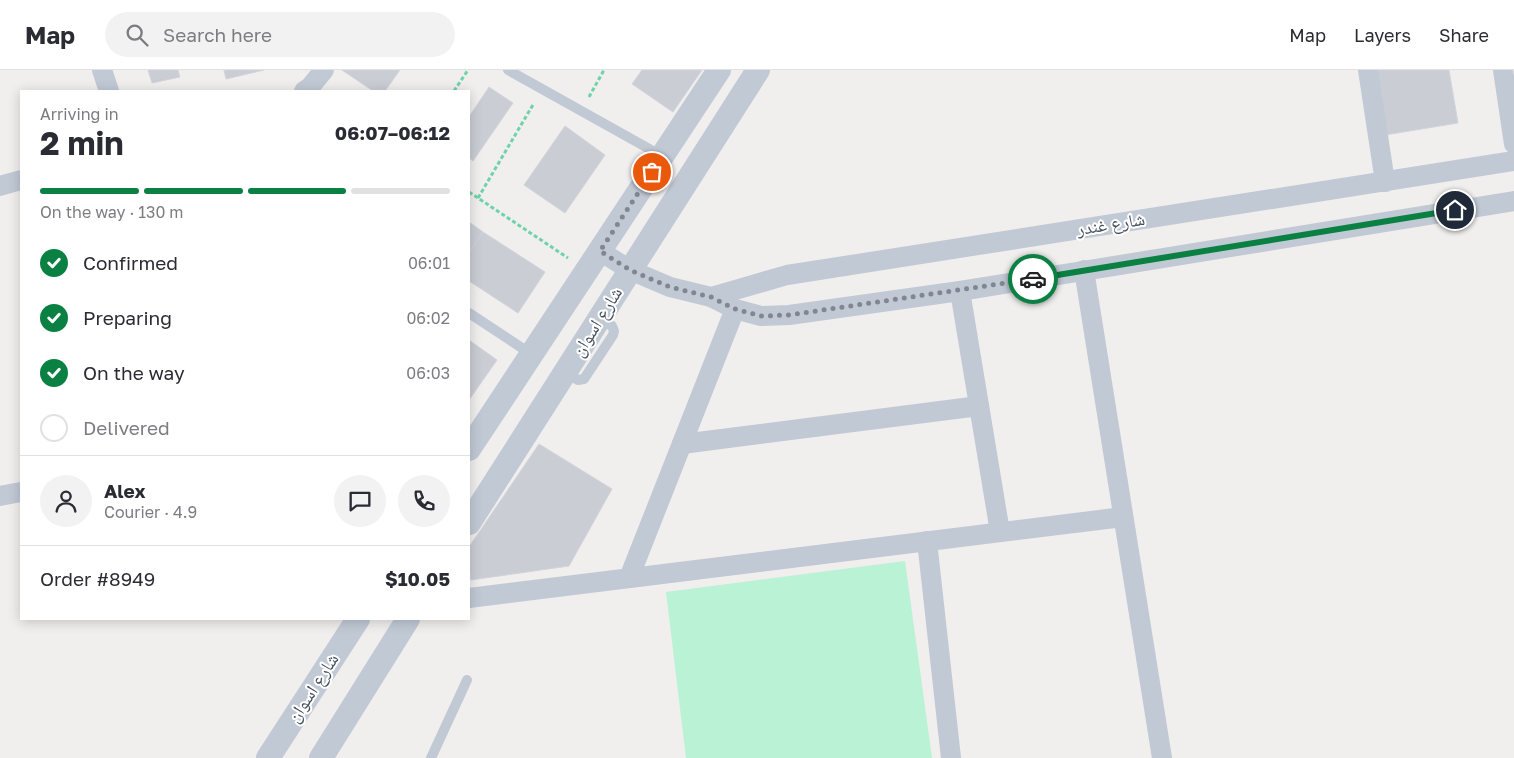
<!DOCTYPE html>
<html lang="en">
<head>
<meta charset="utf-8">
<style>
	body { margin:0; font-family:"Golos Text","Noto Naskh Arabic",sans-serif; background:#f2f2f3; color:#2b2b33; height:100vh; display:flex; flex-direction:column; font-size:19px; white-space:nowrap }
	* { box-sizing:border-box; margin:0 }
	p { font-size:16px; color:#7c7c81 }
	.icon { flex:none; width:28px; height:28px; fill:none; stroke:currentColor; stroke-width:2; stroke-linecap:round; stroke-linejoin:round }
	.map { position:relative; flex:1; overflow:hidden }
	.details { position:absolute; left:20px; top:20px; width:450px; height:530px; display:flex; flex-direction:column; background:#fff; border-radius:0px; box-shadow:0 2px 12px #0003 }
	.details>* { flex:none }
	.pin { position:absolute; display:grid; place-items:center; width:42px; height:42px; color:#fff; margin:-21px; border:2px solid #fff; border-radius:50%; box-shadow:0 1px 5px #0007 }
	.courier { position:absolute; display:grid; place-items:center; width:50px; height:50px; margin:-25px; border:4px solid #0b8043; border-radius:50%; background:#fff; color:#222; box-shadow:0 1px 6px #0007 }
	.headline em { font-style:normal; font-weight:700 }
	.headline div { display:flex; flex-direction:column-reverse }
	.headline { display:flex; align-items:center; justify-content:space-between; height:85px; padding:0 20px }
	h1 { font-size:32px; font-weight:700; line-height:38px }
	.bar { display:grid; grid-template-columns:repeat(4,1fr); gap:8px 5px; align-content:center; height:60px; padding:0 20px }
	.bar i { height:6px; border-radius:4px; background:#e1e1e2 }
	.bar .current { background:#0b8043 }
	.bar p { grid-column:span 4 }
	.line { display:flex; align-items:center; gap:12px; padding:0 20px; border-top:1px solid #e1e1e2 }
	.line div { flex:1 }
	.round { display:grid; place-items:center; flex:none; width:52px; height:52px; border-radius:26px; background:#f2f2f3 }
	ol { padding:0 20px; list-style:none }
	li { display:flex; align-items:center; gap:15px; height:55px }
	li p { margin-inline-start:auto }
	li .icon { padding:5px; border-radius:50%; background:#0b8043; color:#fff; stroke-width:4 }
	li:last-child { color:#7c7c81 }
	li i { width:28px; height:28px; border:2px solid #e1e1e2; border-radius:50% }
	header { display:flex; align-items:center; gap:30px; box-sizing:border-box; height:70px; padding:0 25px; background:#fff; border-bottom:1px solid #e1e1e2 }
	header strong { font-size:24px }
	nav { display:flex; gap:28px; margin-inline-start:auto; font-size:18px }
	.search { width:350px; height:45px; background:#f2f2f3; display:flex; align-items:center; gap:12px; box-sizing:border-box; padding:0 18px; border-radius:28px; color:#7c7c81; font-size:19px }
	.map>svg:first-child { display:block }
	.green { fill:#b9f2d4 }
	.building { fill:#cacdd4; stroke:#d2d4db }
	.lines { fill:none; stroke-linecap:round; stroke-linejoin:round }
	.path { stroke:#6fd3a9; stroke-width:3; stroke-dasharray:4 2.5; stroke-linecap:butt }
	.service { stroke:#c1c9d5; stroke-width:10 }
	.minor { stroke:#c1c9d5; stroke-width:20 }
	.tertiary { stroke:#c1c9d5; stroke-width:24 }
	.done { stroke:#818790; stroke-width:5; stroke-dasharray:0 9 }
	.route { stroke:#0b8043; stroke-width:6 }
	.labels { text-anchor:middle; stroke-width:4; stroke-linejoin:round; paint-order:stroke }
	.street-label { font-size:18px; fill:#45505d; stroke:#fff }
</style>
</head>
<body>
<header>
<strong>Map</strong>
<div class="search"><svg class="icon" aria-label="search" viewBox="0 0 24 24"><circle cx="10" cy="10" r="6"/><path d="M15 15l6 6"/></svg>Search here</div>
<nav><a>Map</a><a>Layers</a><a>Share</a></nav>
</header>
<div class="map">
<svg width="1514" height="688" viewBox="0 0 1514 688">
	<rect width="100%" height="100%" fill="#f1eeee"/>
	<path class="green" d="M905,491L932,688H686L666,522Z"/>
	<g class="building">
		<path d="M148,0H178L180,7L152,13Z"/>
		<path d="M224,0H264L226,9Z"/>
		<path d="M342,0H400L385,21H373Z"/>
		<path d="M642,0H702L673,42L632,14Z"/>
		<path d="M1374,0H1449L1458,53L1385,65Z"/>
		<path d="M489,17L513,33L473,91L469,88V47Z"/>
		<path d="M565,56L605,85L565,143L524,115Z"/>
		<path d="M469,152L483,162L469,183Z"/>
		<path d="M483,162L545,202L518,243L469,211V183Z"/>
		<path d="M469,270L497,290L469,330Z"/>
		<path d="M539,374L612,419L569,496L471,510L469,497V477Z"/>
	</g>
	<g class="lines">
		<g class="path">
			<path d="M454,21L468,0"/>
			<path d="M589,27L604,0"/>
			<path d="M469,122L568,188"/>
			<path d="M478,128L534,33"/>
		</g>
		<g class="service">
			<path d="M508,0L662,86"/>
			<path d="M469,243L531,284"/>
			<path d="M565,302L578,310L584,309L613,265L614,261L612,256L600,248"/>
			<path d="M431,688L467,610"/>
		</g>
		<g class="minor">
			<path d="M102,0L109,21"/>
			<path d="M1368,0L1385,112"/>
			<path d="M1503,0L1514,74"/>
			<path d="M304,21L310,17L324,0"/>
			<path d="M0,116L21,110"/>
			<path d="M600,181L630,200L670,217L711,227L735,239L761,246L789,245L960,221L1514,131"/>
			<path d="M1084,200L1162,688"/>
			<path d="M960,221L1000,462"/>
			<path d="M711,227L787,205L1514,91"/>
			<path d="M682,374L979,336"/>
			<path d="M0,426L21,422"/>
			<path d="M927,471L951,688"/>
			<path d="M629,508L735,239"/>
			<path d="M469,528L1123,447"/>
		</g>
		<g class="tertiary">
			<path d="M469,379L719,0"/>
			<path d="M469,453L758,0"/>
			<path d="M268,688L358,549"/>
			<path d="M321,688L408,549"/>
		</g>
	</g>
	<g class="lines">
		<path class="done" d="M652,102L600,181L630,200L670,217L711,227L735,239L761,246L789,245L1033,209"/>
		<path class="route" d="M1033,209L1455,140"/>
	</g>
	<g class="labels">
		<g class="street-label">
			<text transform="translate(1111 154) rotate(-9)" y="6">شارع غندر</text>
			<text transform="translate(597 252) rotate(-58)" y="6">شارع اسوان</text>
			<text transform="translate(313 618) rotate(-57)" y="6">شارع اسوان</text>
		</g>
	</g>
</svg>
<div class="pin" style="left:652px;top:102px;background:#ea580c"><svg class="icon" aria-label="bag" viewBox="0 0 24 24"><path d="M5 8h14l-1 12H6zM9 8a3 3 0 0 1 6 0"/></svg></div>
<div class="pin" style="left:1455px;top:140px;background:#1f2937"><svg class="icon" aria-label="home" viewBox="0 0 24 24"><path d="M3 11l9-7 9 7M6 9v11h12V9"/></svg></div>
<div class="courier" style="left:1033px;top:209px"><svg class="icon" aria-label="car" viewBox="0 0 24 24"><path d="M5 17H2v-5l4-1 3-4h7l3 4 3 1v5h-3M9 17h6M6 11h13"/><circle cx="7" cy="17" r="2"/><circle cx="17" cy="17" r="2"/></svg></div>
<section class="details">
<div class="headline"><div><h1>2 min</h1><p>Arriving in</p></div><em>06:07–06:12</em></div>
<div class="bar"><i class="current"></i><i class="current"></i><i class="current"></i><i></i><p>On the way · 130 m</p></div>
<ol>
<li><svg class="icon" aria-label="check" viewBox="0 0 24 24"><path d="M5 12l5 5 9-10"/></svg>Confirmed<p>06:01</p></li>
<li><svg class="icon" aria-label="check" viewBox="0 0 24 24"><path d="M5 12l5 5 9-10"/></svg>Preparing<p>06:02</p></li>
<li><svg class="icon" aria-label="check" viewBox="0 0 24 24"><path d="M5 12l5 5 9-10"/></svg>On the way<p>06:03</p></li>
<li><i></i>Delivered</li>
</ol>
<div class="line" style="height:90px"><a class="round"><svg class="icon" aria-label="person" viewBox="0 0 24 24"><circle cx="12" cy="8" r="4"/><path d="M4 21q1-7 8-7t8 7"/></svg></a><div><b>Alex</b><p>Courier · 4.9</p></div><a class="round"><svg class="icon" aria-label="chat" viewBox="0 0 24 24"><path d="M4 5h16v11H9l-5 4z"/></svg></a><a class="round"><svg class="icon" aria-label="phone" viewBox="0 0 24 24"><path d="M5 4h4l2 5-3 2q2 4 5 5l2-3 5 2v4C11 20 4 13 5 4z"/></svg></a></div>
<div class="line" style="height:65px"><div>Order #8949</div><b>$10.05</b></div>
</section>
</div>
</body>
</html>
